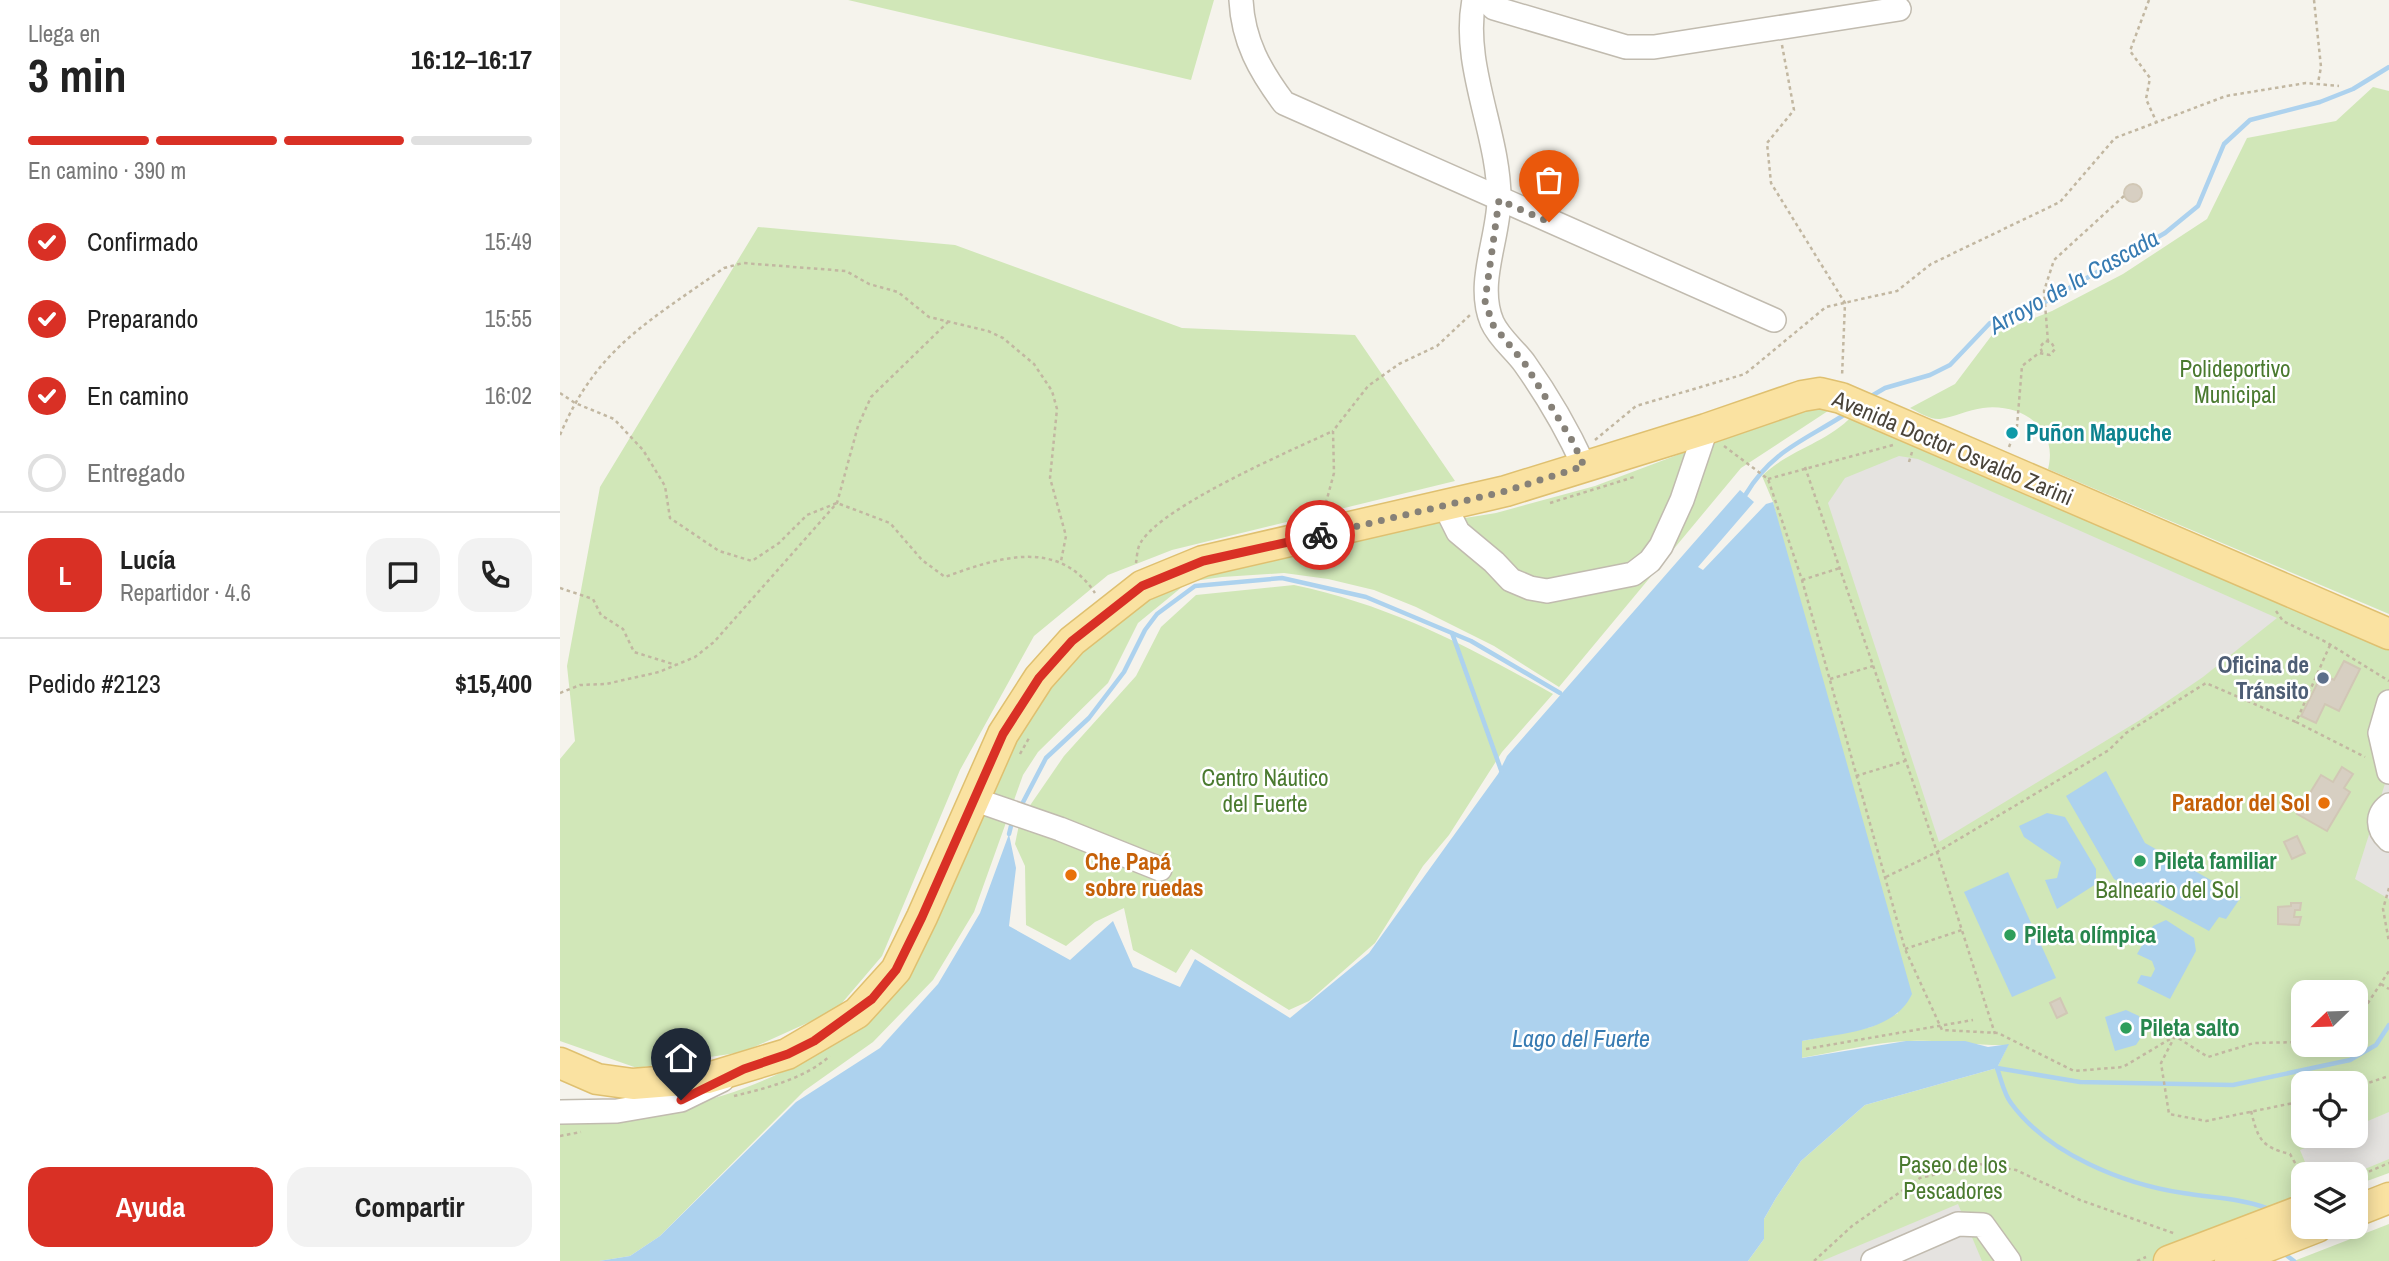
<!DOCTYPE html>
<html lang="es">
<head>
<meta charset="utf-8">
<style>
	body { margin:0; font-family:"Archivo Narrow",sans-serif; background:#f2f2f2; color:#222; height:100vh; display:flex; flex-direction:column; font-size:26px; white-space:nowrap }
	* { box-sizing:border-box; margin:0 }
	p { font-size:23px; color:#767676 }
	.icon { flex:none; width:38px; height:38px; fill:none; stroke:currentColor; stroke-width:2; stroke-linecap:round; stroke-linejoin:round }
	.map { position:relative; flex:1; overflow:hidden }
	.sheet { display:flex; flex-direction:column; background:#fff; width:560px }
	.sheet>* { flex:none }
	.needle { width:46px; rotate:247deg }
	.fabs { position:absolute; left:1731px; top:980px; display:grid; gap:14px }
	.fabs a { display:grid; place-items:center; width:77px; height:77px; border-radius:14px; background:#fff; box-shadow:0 4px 18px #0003; font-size:35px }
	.pin { position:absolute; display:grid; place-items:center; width:60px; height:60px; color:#fff; margin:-72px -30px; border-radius:50% 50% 50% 0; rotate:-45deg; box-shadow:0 0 7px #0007 }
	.pin .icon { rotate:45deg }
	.courier { position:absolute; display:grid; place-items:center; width:70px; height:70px; margin:-35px; border:5px solid #d93025; border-radius:50%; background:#fff; color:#222; box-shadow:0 2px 9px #0007 }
	.head em { font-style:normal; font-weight:700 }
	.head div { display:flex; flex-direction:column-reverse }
	.head { display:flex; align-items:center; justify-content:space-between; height:119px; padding:0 28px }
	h1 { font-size:46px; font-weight:700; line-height:52px }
	.bar { display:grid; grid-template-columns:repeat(4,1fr); gap:10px 7px; align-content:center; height:84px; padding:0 28px }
	.bar i { height:9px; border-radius:5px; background:#e0e0e0 }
	.bar .active { background:#d93025 }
	.bar p { grid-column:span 4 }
	.line { display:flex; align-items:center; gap:18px; padding:0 28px; border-top:2px solid #e0e0e0 }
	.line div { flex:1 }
	.round { display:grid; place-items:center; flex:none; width:74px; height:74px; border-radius:21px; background:#f2f2f2 }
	ol { padding:0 28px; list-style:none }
	li { display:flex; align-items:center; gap:21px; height:77px }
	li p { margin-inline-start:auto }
	li .icon { padding:7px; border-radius:50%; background:#d93025; color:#fff; stroke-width:4 }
	li:last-child { color:#767676 }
	li i { width:38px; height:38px; border:4px solid #e0e0e0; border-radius:50% }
	.cta { display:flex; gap:14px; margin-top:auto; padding:14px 28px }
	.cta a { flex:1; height:80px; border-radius:21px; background:#d93025; color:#fff; font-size:28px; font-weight:700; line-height:80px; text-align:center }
	.cta a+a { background:#f2f2f2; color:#222 }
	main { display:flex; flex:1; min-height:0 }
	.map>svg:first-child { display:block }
	.green { fill:#d1e7b8; fill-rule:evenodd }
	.parking { fill:#e5e3e0 }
	.water { fill:#add2ee }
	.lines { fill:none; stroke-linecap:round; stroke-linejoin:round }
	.stream { stroke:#add2ee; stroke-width:4.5 }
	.building { fill:#d7cfc2; stroke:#d1c7b5; stroke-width:2 }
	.minor-casing { stroke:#c1bbaf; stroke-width:26 }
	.major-casing { stroke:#dfc070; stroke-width:33 }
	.path { stroke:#c2b7a1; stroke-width:2.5; stroke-dasharray:3.5 3.5; stroke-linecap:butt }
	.minor { stroke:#fff; stroke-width:23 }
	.major { stroke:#fae2a1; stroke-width:30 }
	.done { stroke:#868178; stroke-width:7; stroke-dasharray:0 12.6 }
	.route { stroke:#d93025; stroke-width:9 }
	.culture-dot { fill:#0f9aa8; stroke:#fff; stroke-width:2.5 }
	.service-dot { fill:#5c6f8a; stroke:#fff; stroke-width:2.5 }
	.food-dot { fill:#e8710a; stroke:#fff; stroke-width:2.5 }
	.leisure-dot { fill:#2e9e5b; stroke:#fff; stroke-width:2.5 }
	.labels { text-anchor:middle; stroke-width:5; stroke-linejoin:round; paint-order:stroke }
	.park-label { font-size:23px; fill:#4a7a2f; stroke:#fff }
	.culture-label { font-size:23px; font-weight:bold; fill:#0d838f; stroke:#fff; text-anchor:start }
	.street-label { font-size:23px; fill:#4a443a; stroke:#fff }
	.service-label { font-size:23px; font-weight:bold; fill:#4e5e75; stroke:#fff; text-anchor:end }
	.food-label { font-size:23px; font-weight:bold; fill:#c56008; stroke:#fff; text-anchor:end }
	.leisure-label { font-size:23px; font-weight:bold; fill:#27864d; stroke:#fff; text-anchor:start }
	.water-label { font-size:24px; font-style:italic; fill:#377bb2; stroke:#fff }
</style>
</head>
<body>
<main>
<section class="sheet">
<div class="head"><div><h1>3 min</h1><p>Llega en</p></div><em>16:12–16:17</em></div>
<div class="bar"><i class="active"></i><i class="active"></i><i class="active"></i><i></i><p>En camino · 390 m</p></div>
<ol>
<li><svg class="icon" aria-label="check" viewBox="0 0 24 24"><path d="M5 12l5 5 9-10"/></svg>Confirmado<p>15:49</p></li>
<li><svg class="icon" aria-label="check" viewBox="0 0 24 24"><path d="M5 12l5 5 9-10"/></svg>Preparando<p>15:55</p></li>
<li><svg class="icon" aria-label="check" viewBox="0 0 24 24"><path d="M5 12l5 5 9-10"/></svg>En camino<p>16:02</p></li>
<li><i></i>Entregado</li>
</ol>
<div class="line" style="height:126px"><b class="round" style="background:#d93025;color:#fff">L</b><div><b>Lucía</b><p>Repartidor · 4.6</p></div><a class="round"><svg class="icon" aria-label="chat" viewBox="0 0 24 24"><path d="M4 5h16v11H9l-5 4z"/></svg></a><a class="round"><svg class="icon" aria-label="phone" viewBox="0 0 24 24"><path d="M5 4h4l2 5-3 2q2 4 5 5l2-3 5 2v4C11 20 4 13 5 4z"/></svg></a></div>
<div class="line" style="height:91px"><div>Pedido #2123</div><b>$15,400</b></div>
<div class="cta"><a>Ayuda</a><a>Compartir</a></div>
</section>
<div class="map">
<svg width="1829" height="1261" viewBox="0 0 1829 1261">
	<rect width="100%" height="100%" fill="#f5f3ec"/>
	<g class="green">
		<path d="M288,0H654L631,80Z"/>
		<path d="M1813,87L1829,91V614L1488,469C1499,428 1461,403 1423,408C1408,410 1394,417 1380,419C1371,420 1358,412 1350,408L1395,384L1432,335L1492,311L1563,274L1647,219L1687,138L1776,121Z"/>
		<path d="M198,227L395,245L622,328L795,335L895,481L612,550L548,575L474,636L400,770L322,956L276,1010L183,1052L77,1068L0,1041V759L15,741L7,666L40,487Z"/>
		<path d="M1274,407L1181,468L999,687L934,646L856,607L814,590L768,579L724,573L662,577L634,581L622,587L578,623L548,683L478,752L463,775L414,912L373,980L313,1042L244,1091L100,1236L70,1256L39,1261H0V1120C40,1116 83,1114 123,1106C184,1093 237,1068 289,1034L447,755L511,655L622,576L800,535L936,513L1035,486L1239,409Z"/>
		<path d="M1292,416L1829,649V1173L1796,1185V1174H1743V1205L1596,1261H1188L1204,1239V1219L1216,1198L1241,1161L1305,1105L1437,1068L1448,1045C1416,1046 1384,1039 1350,1041C1314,1042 1277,1052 1241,1058L1242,1041L1311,1027L1338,1013L1213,502L1202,476C1228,450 1267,443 1292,416ZM1743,992H1796V1045H1743ZM1743,1083H1796V1136H1743Z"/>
		<path d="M734,585C830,605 908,646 993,694L942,752L889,835L863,866L815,943L749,1001L729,1010L631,949L616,973L573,950L564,908L535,922L506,946L466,925L465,866L455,844L460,820L504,756L576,676L601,627L636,595Z"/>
		<path d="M1829,1224V1261H1734Z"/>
	</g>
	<g class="parking">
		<path d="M1339,456L1358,459L1717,618L1643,677L1580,720L1379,842L1268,503L1285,478Z"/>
		<path d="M1829,771V899L1795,879Z"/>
		<path d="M1829,1112V1159L1793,1174H1750L1740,1150L1773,1136H1796V1126Z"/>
		<path d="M1398,1204L1422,1261H1262Z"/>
	</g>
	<g class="water">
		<path d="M1180,490L1194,502L1138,567L1143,570L1206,504L1213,502L1352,994C1334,1033 1279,1033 1242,1041V1058L1346,1041H1405L1428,1047L1449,1044L1437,1068L1305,1105L1241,1161L1216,1198L1204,1219V1239L1188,1261H39L70,1256L100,1236L236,1102L320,1048L378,984L420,913L449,834L456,868L449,926L510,960L553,921L573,967L620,987L635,959L730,1018L809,953L938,774L947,756Z"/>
		<path d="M1546,771L1585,843L1681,897L1666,919L1659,917L1649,931L1554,879L1506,796Z"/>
		<path d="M1487,813L1505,817L1536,869V884L1497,909L1485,880L1497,878L1501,862L1464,837L1459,826Z"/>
		<path d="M1448,872L1496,978L1452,997L1404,892Z"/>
		<path d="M1606,920L1634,938L1636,951L1610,999L1577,983L1581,975L1591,977L1595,969L1592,961L1577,954L1593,926Z"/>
		<path d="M1566,1010L1579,1016L1584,1033L1576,1045L1555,1051L1545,1017Z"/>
	</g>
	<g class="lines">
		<g class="stream">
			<path d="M1308,398L1325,388L1370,375L1390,365L1430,323L1478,306L1605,233L1638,206L1664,144L1690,120L1760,102L1793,89L1829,67"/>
			<path d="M1186,494C1212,450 1246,440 1287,413"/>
			<path d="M892,633L941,770"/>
			<path d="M460,808L486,758L529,718L564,672L585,630L597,614L635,586L722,578L806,597L911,641L1000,693"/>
			<path d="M449,834L452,822"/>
			<path d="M1437,1068L1520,1082L1673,1085L1790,1060L1816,1045L1829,1025"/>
			<path d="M1437,1068C1441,1079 1444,1094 1451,1103C1488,1154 1563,1184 1623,1193C1652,1198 1679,1198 1707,1208"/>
			<path d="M1726,1255L1734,1261"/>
		</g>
	</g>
	<g class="building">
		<circle cx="1573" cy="193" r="9"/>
		<path d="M1784,661L1800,669L1779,711L1765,704L1756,723L1741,716L1762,674L1774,680Z"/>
		<path d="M1782,767L1793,774L1784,788L1790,792L1767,831L1737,814L1761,775L1773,782Z"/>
		<path d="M1737,836L1745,853L1732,859L1724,842Z"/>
		<path d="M1731,903H1741L1740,910H1735L1734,917H1741L1739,925L1718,924V907L1731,906Z"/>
		<path d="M1500,998L1507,1013L1497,1018L1490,1003Z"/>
	</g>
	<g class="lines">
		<defs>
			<g id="minor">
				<path d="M681,0C683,41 700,71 724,103L1214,320"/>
				<path d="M914,0C901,66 940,135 939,201C938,240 916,284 932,322C939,338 955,350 965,364C987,395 1008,431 1024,466"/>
				<path d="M926,0L934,8L1066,47H1094L1339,9"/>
				<path d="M885,506L898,532L934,562L951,580L970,588L987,591L1073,574L1090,561L1101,546L1122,500L1146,429"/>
				<path d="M1829,702L1820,733L1829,772"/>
				<path d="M416,800L500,829L600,869"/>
				<path d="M1829,805C1816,815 1817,829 1829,840"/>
				<path d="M0,1112L57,1111L121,1100L162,1080"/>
				<path d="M1313,1261L1398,1224L1423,1225L1449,1261"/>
			</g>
			<g id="major">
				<path d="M0,1063L37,1079L73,1084L148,1078L227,1054L297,1013L336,970L362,917L443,734L479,678L512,641L582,586L643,561L946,491L1146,429L1242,396L1260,393L1281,398L1829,634"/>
				<path d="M1796,1211L1829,1198"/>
				<path d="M1609,1261L1743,1210"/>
				<path d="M1670,1261L1757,1227"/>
			</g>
		</defs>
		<use href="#minor" class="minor-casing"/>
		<use href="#major" class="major-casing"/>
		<g class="path">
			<path d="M1589,0L1570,51L1590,78L1586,99L1596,121"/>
			<path d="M1754,0L1761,67L1758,83"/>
			<path d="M1222,45L1234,110L1207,143L1211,183L1285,303L1282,377"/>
			<path d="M1488,342L1484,291L1494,260L1565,195"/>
			<path d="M0,393L15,403L54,419L83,450L105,486L110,518L159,551L192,561L219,543L247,515L277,503L330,523L362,560L385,577C437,558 498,537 535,593"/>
			<path d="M0,435C37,347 90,321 164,268L183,263L286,271L309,284L338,292L369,317L428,331L443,338L474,364L492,391L497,409L490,478L506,536L501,561"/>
			<path d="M1035,440L1076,406L1185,374L1266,307L1337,291L1371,264L1500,202L1555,138L1666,96L1746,83L1779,86"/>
			<path d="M1164,446L1208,479L1242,580L1345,949L1382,1030L1438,1033L1514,1071L1563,1067L1615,1036L1648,1057L1694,1043L1743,1042"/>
			<path d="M1449,447L1457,426L1462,366L1479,353L1490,355L1495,349L1491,342L1485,341L1480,347L1482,352"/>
			<path d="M1349,462L1352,452"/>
			<path d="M1245,467L1377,852L1435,1034"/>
			<path d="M1208,479L1333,445"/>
			<path d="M990,503L1074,477"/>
			<path d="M764,510L774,473L773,431L808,386L839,364L877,346L910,315"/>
			<path d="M576,563C577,557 577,548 581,542C604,505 730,451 773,431"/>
			<path d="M1242,580L1280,568"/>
			<path d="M0,588L33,599L41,615L63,629L74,652L116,665"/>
			<path d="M1716,611L1723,621L1766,642L1829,681"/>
			<path d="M1770,645L1736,722L1805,757"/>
			<path d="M1270,679L1313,666"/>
			<path d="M0,693L20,685L46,684L99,672L135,657L154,642L277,503L298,426L311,397L388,322"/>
			<path d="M460,754L469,738"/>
			<path d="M1296,776L1345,761"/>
			<path d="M1326,877L1377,852L1549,750L1566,733L1646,683L1736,722"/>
			<path d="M1829,888L1823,909L1829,942"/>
			<path d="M1345,949L1402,930"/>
			<path d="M1821,984L1829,989"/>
			<path d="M1796,1021L1829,971"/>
			<path d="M1615,1036L1601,1063L1609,1114L1646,1121L1743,1101"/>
			<path d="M1246,1049L1413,1020"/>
			<path d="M1796,1087L1829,1076"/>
			<path d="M174,1096C207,1088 244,1079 270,1056"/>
			<path d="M1691,1111C1698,1139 1701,1147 1730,1154L1743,1177"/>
			<path d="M0,1136L21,1132"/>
			<path d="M1796,1177L1829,1163"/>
			<path d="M1254,1261L1292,1226L1360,1178L1419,1164L1456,1170L1520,1200L1616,1234"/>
			<path d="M1577,1261L1586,1257"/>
		</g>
		<use href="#minor" class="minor"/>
		<use href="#major" class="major"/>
	</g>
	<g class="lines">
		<path class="done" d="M760,535L946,491L1024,466L1013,442L965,364L933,325L925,301L939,200L989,222"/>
		<path class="route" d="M121,1100L184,1069L228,1054L254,1041L312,999L336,970L362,917L443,734L479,678L512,641L582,586L643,561L760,535"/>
	</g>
	<circle class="culture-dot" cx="1452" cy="433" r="7"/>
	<circle class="service-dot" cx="1763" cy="678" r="7"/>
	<g class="food-dot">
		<circle cx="1764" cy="803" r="7"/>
		<circle cx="511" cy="875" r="7"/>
	</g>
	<g class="leisure-dot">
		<circle cx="1580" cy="861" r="7"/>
		<circle cx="1450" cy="935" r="7"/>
		<circle cx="1566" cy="1028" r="7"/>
	</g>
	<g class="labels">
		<g class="park-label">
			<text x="1675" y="377">Polideportivo<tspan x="1675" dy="26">Municipal</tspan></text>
			<text x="705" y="786">Centro Náutico<tspan x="705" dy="26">del Fuerte</tspan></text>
			<text x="1607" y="898">Balneario del Sol</text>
			<text x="1393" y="1173">Paseo de los<tspan x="1393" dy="26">Pescadores</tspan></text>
		</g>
		<g class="culture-label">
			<text x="1466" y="441">Puñon Mapuche</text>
		</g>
		<g class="street-label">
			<text transform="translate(1393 448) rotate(23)" y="8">Avenida Doctor Osvaldo Zarini</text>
		</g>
		<g class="service-label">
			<text x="1749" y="673">Oficina de<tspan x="1749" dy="26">Tránsito</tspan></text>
		</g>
		<g class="food-label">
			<text x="1750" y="811">Parador del Sol</text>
			<text x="525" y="870" text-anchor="start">Che Papá<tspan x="525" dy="26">sobre ruedas</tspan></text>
		</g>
		<g class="leisure-label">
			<text x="1594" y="869">Pileta familiar</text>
			<text x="1464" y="943">Pileta olímpica</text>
			<text x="1580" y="1036">Pileta salto</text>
		</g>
		<g class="water-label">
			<text transform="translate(1514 282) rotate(-29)" y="8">Arroyo de la Cascada</text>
			<text x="1021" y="1047">Lago del Fuerte</text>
		</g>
	</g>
</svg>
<div class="fabs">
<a><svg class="needle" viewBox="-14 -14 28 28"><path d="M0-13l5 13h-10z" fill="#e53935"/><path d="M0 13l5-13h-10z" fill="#767676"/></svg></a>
<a><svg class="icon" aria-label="locate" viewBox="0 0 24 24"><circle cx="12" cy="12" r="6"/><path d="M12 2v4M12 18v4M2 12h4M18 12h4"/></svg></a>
<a><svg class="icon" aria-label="layers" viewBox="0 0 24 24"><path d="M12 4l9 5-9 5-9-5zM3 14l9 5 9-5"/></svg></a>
</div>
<div class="pin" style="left:989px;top:222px;background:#ea580c"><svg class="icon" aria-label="bag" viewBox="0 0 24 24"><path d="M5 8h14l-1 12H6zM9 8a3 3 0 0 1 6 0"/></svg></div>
<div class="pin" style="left:121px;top:1100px;background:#1f2937"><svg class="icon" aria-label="home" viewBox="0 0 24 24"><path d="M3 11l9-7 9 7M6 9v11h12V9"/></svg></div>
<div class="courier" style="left:760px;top:535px"><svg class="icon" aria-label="bike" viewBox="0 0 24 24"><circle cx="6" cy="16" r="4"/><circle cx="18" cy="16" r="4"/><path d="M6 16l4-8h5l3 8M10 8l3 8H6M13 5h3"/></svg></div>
</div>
</main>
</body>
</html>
